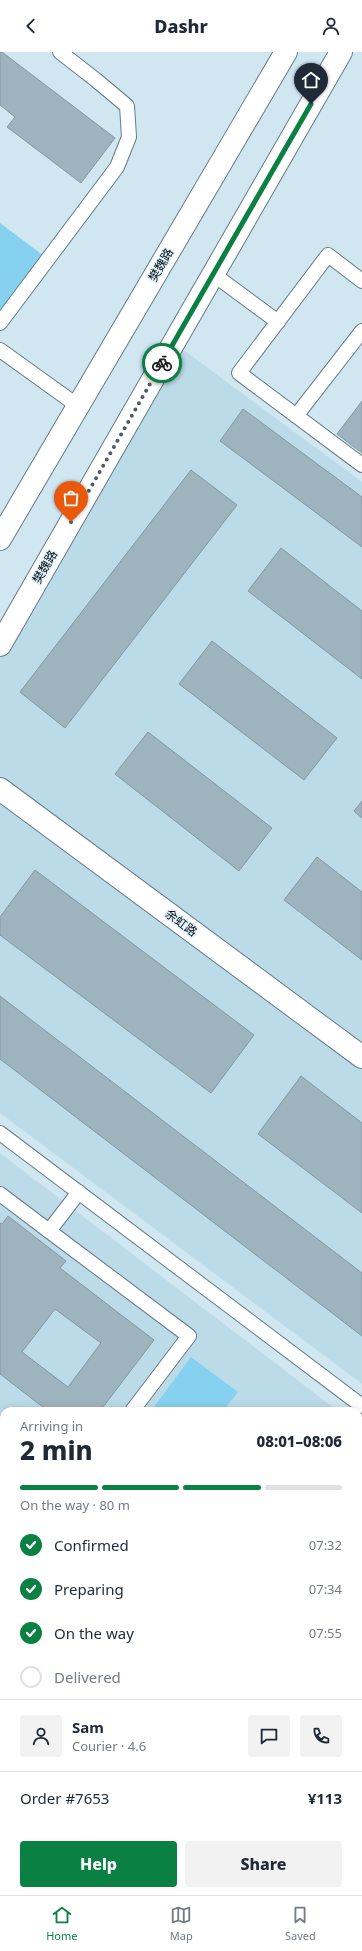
<!DOCTYPE html>
<html lang="en">
<head>
<meta charset="utf-8">
<style>
	body { margin:0; font-family:"Noto Sans","Noto Sans SC",sans-serif; background:#f2f2f3; color:#1f2937; height:100vh; display:flex; flex-direction:column; font-size:15px; white-space:nowrap }
	* { box-sizing:border-box; margin:0 }
	p { font-size:13px; color:#747a83 }
	.icon { flex:none; width:22px; height:22px; fill:none; stroke:currentColor; stroke-width:2; stroke-linecap:round; stroke-linejoin:round }
	.map { position:relative; flex:1; overflow:hidden }
	.details { position:absolute; left:0px; top:1355px; width:362px; height:488px; display:flex; flex-direction:column; background:#fff; border-radius:12px 12px 0 0; box-shadow:0 2px 10px #0003 }
	.details>* { flex:none }
	.pin { position:absolute; display:grid; place-items:center; width:34px; height:34px; color:#fff; margin:-41px -17px; border-radius:50% 50% 50% 0; rotate:-45deg; box-shadow:0 0 4px #0007 }
	.pin .icon { rotate:45deg }
	.courier { position:absolute; display:grid; place-items:center; width:40px; height:40px; margin:-20px; border:3px solid #0b8043; border-radius:50%; background:#fff; color:#222; box-shadow:0 1px 5px #0007 }
	.headline em { font-style:normal; font-weight:800 }
	.headline div { display:flex; flex-direction:column-reverse }
	.headline { display:flex; align-items:center; justify-content:space-between; height:68px; padding:0 20px }
	h1 { font-size:26px; font-weight:800; line-height:30px }
	.bar { display:grid; grid-template-columns:repeat(4,1fr); gap:6px 4px; align-content:center; height:48px; padding:0 20px }
	.bar i { height:5px; border-radius:3px; background:#e0e1e3 }
	.bar .active { background:#0b8043 }
	.bar p { grid-column:span 4 }
	.line { display:flex; align-items:center; gap:10px; padding:0 20px; border-top:1px solid #e0e1e3 }
	.line div { flex:1 }
	.round { display:grid; place-items:center; flex:none; width:42px; height:42px; border-radius:4px; background:#f2f2f3 }
	ol { padding:0 20px; list-style:none }
	li { display:flex; align-items:center; gap:12px; height:44px }
	li p { margin-inline-start:auto }
	li .icon { padding:4px; border-radius:50%; background:#0b8043; color:#fff; stroke-width:4 }
	li:last-child { color:#747a83 }
	li i { width:22px; height:22px; border:2px solid #e0e1e3; border-radius:50% }
	.cta { display:flex; gap:8px; margin-top:auto; padding:8px 20px }
	.cta a { flex:1; height:46px; border-radius:4px; background:#0b8043; color:#fff; font-size:16px; font-weight:800; line-height:46px; text-align:center }
	.cta a+a { background:#f2f2f3; color:#1f2937 }
	header { display:flex; justify-content:space-between; align-items:center; height:52px; padding:0 20px; background:#fff; font-size:18px; font-weight:800 }
	.menu { display:flex; justify-content:space-around; align-items:center; height:56px; border-top:1px solid #e0e1e3; background:#fff; font-size:11px; color:#747a83 }
	.menu a { display:grid; justify-items:center; gap:2px }
	.menu .active { color:#0b8043 }
	.map>svg:first-child { display:block }
	.built { fill:#bbdbe9 }
	.green { fill:#87d1f0 }
	.building { fill:#9db3bd; stroke:#8399a3; fill-rule:evenodd }
	.lines { fill:none; stroke-linecap:round; stroke-linejoin:round }
	.service-casing { stroke:#677c86; stroke-width:16 }
	.minor-casing { stroke:#677c86; stroke-width:24 }
	.tertiary-casing { stroke:#677c86; stroke-width:24 }
	.service { stroke:#fff; stroke-width:14 }
	.minor { stroke:#fff; stroke-width:22 }
	.tertiary { stroke:#fff; stroke-width:22 }
	.done { stroke:#4f5c62; stroke-width:4; stroke-dasharray:0 7.2 }
	.route { stroke:#0b8043; stroke-width:5 }
	.labels { text-anchor:middle; stroke-width:3; stroke-linejoin:round; paint-order:stroke }
	.street-label { font-size:12px; fill:#091114; stroke:#e1f3fc }
</style>
</head>
<body>
<header><svg class="icon" aria-label="back" viewBox="0 0 24 24"><path d="M15 5l-7 7 7 7"/></svg>Dashr<svg class="icon" aria-label="person" viewBox="0 0 24 24"><circle cx="12" cy="8" r="4"/><path d="M4 21q1-7 8-7t8 7"/></svg></header>
<div class="map">
<svg width="362" height="1843" viewBox="0 0 362 1843">
	<rect width="100%" height="100%" fill="#d0e7f2"/>
	<g class="built">
		<path d="M181,296L362,430V1332L0,1061V604Z"/>
		<path d="M0,1101L338,1359H4V1839H211L209,1843H0Z"/>
		<path d="M358,1374L362,1377V1627L358,1633Z"/>
	</g>
	<g class="green">
		<path d="M0,171L48,207L0,271Z"/>
		<path d="M191,1305L238,1340L223,1359H151Z"/>
		<path d="M358,1423L362,1426V1462L358,1467Z"/>
		<path d="M4,1544V1839H185L182,1843H0V1549Z"/>
		<path d="M249,1839H339L344,1843H246Z"/>
	</g>
	<g class="building">
		<path d="M0,0H2L115,86L81,131L7,75L15,65L0,53Z"/>
		<path d="M362,349V401L337,382Z"/>
		<path d="M243,357L362,445V495L220,389Z"/>
		<path d="M191,418L237,453L65,676L20,640Z"/>
		<path d="M281,496L362,559V627L248,539Z"/>
		<path d="M212,589L337,686L304,728L179,632Z"/>
		<path d="M148,680L272,776L239,819L115,722Z"/>
		<path d="M362,749V766L354,759Z"/>
		<path d="M317,805L362,840V908L284,848Z"/>
		<path d="M35,818L254,983L211,1041L0,883V865Z"/>
		<path d="M0,944L362,1221V1284L0,1007Z"/>
		<path d="M301,1024L362,1071V1161L258,1082Z"/>
		<path d="M8,1164L66,1209L60,1216L154,1288L100,1359H48L0,1322V1171L2,1172ZM55,1257L101,1291L68,1335L22,1300Z"/>
		<path d="M4,1490V1528L0,1533V1495Z"/>
		<path d="M358,1764L362,1767V1841L358,1838V1814L360,1811L358,1809Z"/>
	</g>
	<g class="lines">
		<defs>
			<g id="service">
				<path d="M213,222L278,270"/>
				<path d="M362,229L328,203L239,321L362,413"/>
				<path d="M0,271L117,115L129,85L127,54L96,28L60,0"/>
				<path d="M0,298L78,354"/>
				<path d="M296,364L362,279"/>
				<path d="M0,1081L362,1354"/>
				<path d="M0,1142L49,1179L79,1140"/>
				<path d="M49,1179L189,1284L132,1359"/>
				<path d="M0,1398L4,1401"/>
				<path d="M358,1709L362,1712"/>
				<path d="M264,1839L269,1843"/>
				<path d="M225,1843L228,1839"/>
			</g>
			<path id="minor" d="M0,737L362,1005"/>
			<g id="tertiary">
				<path d="M0,487L286,0"/>
				<path d="M0,593L341,0"/>
			</g>
		</defs>
		<use href="#service" class="service-casing"/>
		<use href="#minor" class="minor-casing"/>
		<use href="#tertiary" class="tertiary-casing"/>
		<use href="#service" class="service"/>
		<use href="#minor" class="minor"/>
		<use href="#tertiary" class="tertiary"/>
	</g>
	<g class="lines">
		<path class="done" d="M71,470L162,311"/>
		<path class="route" d="M162,311L311,52"/>
	</g>
	<g class="labels">
		<g class="street-label">
			<text transform="translate(161 213) rotate(-60)" y="4">樊魏路</text>
			<text transform="translate(45 515) rotate(-60)" y="4">樊魏路</text>
			<text transform="translate(181 871) rotate(37)" y="4">余虹路</text>
		</g>
	</g>
</svg>
<div class="pin" style="left:71px;top:470px;background:#ea580c"><svg class="icon" aria-label="bag" viewBox="0 0 24 24"><path d="M5 8h14l-1 12H6zM9 8a3 3 0 0 1 6 0"/></svg></div>
<div class="pin" style="left:311px;top:52px;background:#1f2937"><svg class="icon" aria-label="home" viewBox="0 0 24 24"><path d="M3 11l9-7 9 7M6 9v11h12V9"/></svg></div>
<div class="courier" style="left:162px;top:311px"><svg class="icon" aria-label="bike" viewBox="0 0 24 24"><circle cx="6" cy="16" r="4"/><circle cx="18" cy="16" r="4"/><path d="M6 16l4-8h5l3 8M10 8l3 8H6M13 5h3"/></svg></div>
<section class="details">
<div class="headline"><div><h1>2 min</h1><p>Arriving in</p></div><em>08:01–08:06</em></div>
<div class="bar"><i class="active"></i><i class="active"></i><i class="active"></i><i></i><p>On the way · 80 m</p></div>
<ol>
<li><svg class="icon" aria-label="check" viewBox="0 0 24 24"><path d="M5 12l5 5 9-10"/></svg>Confirmed<p>07:32</p></li>
<li><svg class="icon" aria-label="check" viewBox="0 0 24 24"><path d="M5 12l5 5 9-10"/></svg>Preparing<p>07:34</p></li>
<li><svg class="icon" aria-label="check" viewBox="0 0 24 24"><path d="M5 12l5 5 9-10"/></svg>On the way<p>07:55</p></li>
<li><i></i>Delivered</li>
</ol>
<div class="line" style="height:72px"><a class="round"><svg class="icon" aria-label="person" viewBox="0 0 24 24"><circle cx="12" cy="8" r="4"/><path d="M4 21q1-7 8-7t8 7"/></svg></a><div><b>Sam</b><p>Courier · 4.6</p></div><a class="round"><svg class="icon" aria-label="chat" viewBox="0 0 24 24"><path d="M4 5h16v11H9l-5 4z"/></svg></a><a class="round"><svg class="icon" aria-label="phone" viewBox="0 0 24 24"><path d="M5 4h4l2 5-3 2q2 4 5 5l2-3 5 2v4C11 20 4 13 5 4z"/></svg></a></div>
<div class="line" style="height:52px"><div>Order #7653</div><b>¥113</b></div>
<div class="cta"><a>Help</a><a>Share</a></div>
</section>
</div>
<nav class="menu">
<a class="active"><svg class="icon" aria-label="home" viewBox="0 0 24 24"><path d="M3 11l9-7 9 7M6 9v11h12V9"/></svg>Home</a>
<a><svg class="icon" aria-label="map" viewBox="0 0 24 24"><path d="M3 6l6-2 6 2 6-2v14l-6 2-6-2-6 2zM9 4v14M15 6v14"/></svg>Map</a>
<a><svg class="icon" aria-label="saved" viewBox="0 0 24 24"><path d="M7 4h10v16l-5-4-5 4z"/></svg>Saved</a>
</nav>
</body>
</html>
